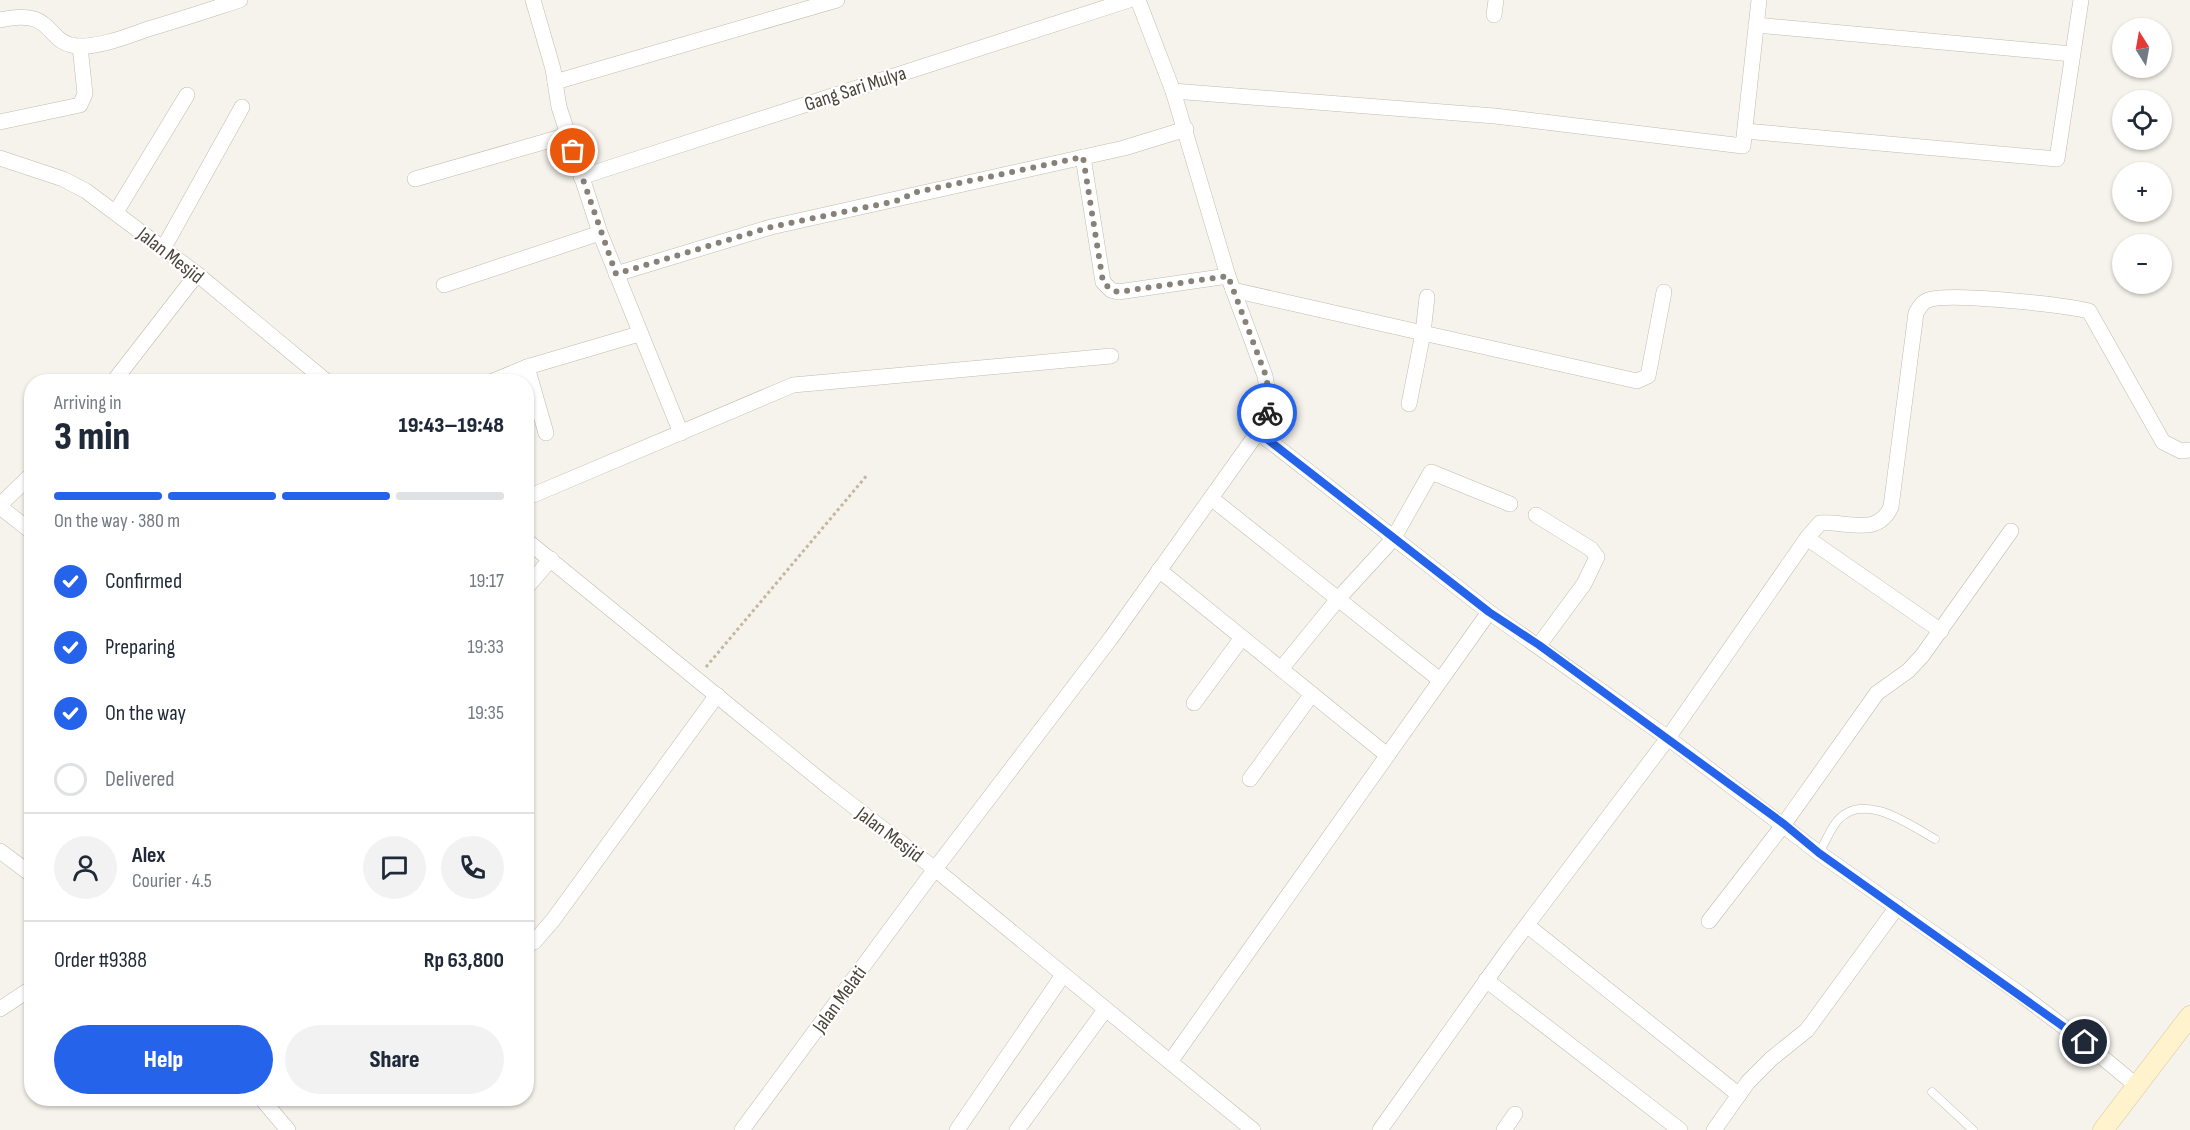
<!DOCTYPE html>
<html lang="en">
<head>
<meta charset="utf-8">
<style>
	body { margin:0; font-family:"Sofia Sans Condensed",sans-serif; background:#f2f2f3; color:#1f2937; height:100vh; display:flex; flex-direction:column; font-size:22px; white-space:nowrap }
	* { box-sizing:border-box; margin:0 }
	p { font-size:20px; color:#747a83 }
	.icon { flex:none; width:33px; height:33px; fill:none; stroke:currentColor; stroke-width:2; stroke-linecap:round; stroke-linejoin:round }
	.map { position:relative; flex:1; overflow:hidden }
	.sheet { position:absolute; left:24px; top:374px; width:510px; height:732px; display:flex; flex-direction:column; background:#fff; border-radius:24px; box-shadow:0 2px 4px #0004 }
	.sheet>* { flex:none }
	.needle { width:39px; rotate:349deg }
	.controls { position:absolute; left:2112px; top:18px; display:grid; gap:12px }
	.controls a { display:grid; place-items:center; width:60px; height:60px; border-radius:50%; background:#fff; box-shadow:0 2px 4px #0004; font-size:30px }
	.pin { position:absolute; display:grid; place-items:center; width:51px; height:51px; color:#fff; margin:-26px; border:3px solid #fff; border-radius:50%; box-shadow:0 2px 6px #0007 }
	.courier { position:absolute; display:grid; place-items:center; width:60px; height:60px; margin:-30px; border:4px solid #2563eb; border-radius:50%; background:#fff; color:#222; box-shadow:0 2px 8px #0007 }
	.headline em { font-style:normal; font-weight:800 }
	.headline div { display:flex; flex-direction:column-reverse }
	.headline { display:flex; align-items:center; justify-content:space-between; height:102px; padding:0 30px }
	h1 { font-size:39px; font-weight:800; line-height:45px }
	.bar { display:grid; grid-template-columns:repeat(4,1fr); gap:9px 6px; align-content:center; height:72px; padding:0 30px }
	.bar i { height:8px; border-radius:4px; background:#e0e1e3 }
	.bar .on { background:#2563eb }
	.bar p { grid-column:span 4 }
	.line { display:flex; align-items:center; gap:15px; padding:0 30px; border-top:2px solid #e0e1e3 }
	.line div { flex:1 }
	.round { display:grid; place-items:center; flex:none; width:63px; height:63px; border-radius:32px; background:#f2f2f3 }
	ol { padding:0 30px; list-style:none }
	li { display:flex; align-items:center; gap:18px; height:66px }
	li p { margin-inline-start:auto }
	li .icon { padding:6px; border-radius:50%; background:#2563eb; color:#fff; stroke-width:4 }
	li:last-child { color:#747a83 }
	li i { width:33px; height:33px; border:3px solid #e0e1e3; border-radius:50% }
	.primary-button { display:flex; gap:12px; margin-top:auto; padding:12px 30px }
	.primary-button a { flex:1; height:69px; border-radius:36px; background:#2563eb; color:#fff; font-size:24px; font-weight:800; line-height:69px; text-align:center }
	.primary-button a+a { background:#f2f2f3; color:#1f2937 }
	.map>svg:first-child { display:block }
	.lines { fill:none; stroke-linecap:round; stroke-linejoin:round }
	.lane-casing { stroke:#c2bbae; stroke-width:9 }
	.street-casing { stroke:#c2bbae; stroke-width:16 }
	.secondary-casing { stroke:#d6c79b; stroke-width:21 }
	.path { stroke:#c4b79f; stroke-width:3; stroke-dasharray:3 3; stroke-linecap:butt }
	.lane { stroke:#fff; stroke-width:8 }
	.street { stroke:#fff; stroke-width:15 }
	.secondary { stroke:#fff3cd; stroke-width:20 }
	.done { stroke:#878178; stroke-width:6; stroke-dasharray:0 10.8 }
	.route { stroke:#2563eb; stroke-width:8 }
	.labels { text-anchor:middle; stroke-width:4.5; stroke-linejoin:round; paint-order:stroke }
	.street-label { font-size:20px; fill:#4b4439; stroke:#fff }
</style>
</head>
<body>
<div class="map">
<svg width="2190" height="1130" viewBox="0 0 2190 1130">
	<rect width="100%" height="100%" fill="#f6f3ec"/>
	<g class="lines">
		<defs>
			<g id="lane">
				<path d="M1819,853C1825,843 1830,829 1838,820C1864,791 1910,825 1935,839"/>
				<path d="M1932,1092L1973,1130"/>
			</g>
			<g id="street">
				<path d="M533,0L553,69L559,107L600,233L681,433"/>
				<path d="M1494,15L1496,0"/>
				<path d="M0,20C56,7 44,43 77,46C101,47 125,37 148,29C179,20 209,10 240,0"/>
				<path d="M1756,25L2072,54"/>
				<path d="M555,82L837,0"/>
				<path d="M1173,91L1495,116L1743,146L1759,0"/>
				<path d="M0,122L80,105L85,94L80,46"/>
				<path d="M1745,131L2057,159L2081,0"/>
				<path d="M1083,157L1103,282L1111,290L1118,292L1228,276"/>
				<path d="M0,158L63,179L86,191L197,274L326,381"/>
				<path d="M581,177L1129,0"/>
				<path d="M415,179L568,135"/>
				<path d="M116,212L187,95"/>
				<path d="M163,249L242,107"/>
				<path d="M616,274L771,227L1124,148L1186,129"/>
				<path d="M444,285L600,233"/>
				<path d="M1233,290L1423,333L1427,297"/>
				<path d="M527,367L546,433"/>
				<path d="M114,381L197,274"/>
				<path d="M493,381L527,367L639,334"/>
				<path d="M1409,404L1423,333L1637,381L1648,376L1664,292"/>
				<path d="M1258,432L1489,612L1668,738L1819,853L2023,996L2085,1043L2137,1086"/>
				<path d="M526,498L793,385L1111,356"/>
				<path d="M1211,498L1440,680"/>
				<path d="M0,505L32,474"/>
				<path d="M0,507L32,532"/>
				<path d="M1536,515L1591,549L1597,557L1584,584L1539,645"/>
				<path d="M1807,538L1941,631"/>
				<path d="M526,540L830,788L935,869L1253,1130"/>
				<path d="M1159,570L1387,755"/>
				<path d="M526,588L551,559"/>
				<path d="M1281,669L1338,599L1393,539L1431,472L1510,504"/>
				<path d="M1194,703L1241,639"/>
				<path d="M1250,779L1312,694"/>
				<path d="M0,851L32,875"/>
				<path d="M1709,921L1784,824L1877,693L1908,671L1922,656L2011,531"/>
				<path d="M1528,926L1739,1095"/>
				<path d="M526,945L534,942L553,920L717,695"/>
				<path d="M1486,980L1680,1130"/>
				<path d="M0,1009L32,988"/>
				<path d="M1170,1062L1489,612"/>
				<path d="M261,1098L288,1130"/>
				<path d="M742,1130L935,869L1111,638L1258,432C1267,412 1270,398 1265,376L1228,276L1173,91L1138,0"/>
				<path d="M957,1130L1063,975"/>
				<path d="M1017,1130L1105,1010"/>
				<path d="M1380,1130L1508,950L1668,738L1807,538L1820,523C1848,521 1877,537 1891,507L1916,313C1919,308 1922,302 1928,300C1949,292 2064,305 2089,311L2163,442L2181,451L2190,450"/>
				<path d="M1504,1130L1515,1114"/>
				<path d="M1714,1130L1748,1082L1771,1059L1807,1030L1897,907"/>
			</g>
			<path id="secondary" d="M2103,1130L2190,1016"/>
		</defs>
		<use href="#lane" class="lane-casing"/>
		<use href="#street" class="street-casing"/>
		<use href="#secondary" class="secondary-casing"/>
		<path class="path" d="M706,667L868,474"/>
		<use href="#lane" class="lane"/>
		<use href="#street" class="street"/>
		<use href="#secondary" class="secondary"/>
	</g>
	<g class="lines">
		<path class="done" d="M573,151L616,274L771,227L896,201L917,192L1083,157L1103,282L1111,290L1118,292L1228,276L1266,376L1269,394L1267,413"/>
		<path class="route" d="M1267,413L1258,432L1489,612L1539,645L1784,824L1819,853L2085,1042"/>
	</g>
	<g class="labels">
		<g class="street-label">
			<text transform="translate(855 88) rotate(-18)" y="7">Gang Sari Mulya</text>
			<text transform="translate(171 255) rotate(38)" y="7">Jalan Mesjid</text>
			<text transform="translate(890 834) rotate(37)" y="7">Jalan Mesjid</text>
			<text transform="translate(839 999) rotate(-54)" y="7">Jalan Melati</text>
		</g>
	</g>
</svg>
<div class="controls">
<a><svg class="needle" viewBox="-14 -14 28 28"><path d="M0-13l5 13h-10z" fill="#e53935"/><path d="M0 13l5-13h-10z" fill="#747a83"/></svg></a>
<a><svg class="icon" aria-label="locate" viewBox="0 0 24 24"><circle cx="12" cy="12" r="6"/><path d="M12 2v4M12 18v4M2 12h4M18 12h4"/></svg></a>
<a>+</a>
<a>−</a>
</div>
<div class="pin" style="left:573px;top:151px;background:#ea580c"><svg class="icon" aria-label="bag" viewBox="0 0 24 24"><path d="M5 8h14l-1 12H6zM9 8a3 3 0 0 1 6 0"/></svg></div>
<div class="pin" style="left:2085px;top:1042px;background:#1f2937"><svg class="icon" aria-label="home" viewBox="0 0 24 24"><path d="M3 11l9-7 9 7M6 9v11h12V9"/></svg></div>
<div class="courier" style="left:1267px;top:413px"><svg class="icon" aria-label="bike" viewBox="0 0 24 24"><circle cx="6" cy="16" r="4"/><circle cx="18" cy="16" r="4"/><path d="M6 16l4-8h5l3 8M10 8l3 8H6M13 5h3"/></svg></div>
<section class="sheet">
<div class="headline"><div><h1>3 min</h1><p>Arriving in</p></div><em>19:43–19:48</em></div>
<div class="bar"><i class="on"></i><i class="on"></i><i class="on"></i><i></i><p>On the way · 380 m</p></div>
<ol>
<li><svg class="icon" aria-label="check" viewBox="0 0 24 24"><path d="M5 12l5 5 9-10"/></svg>Confirmed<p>19:17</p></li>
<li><svg class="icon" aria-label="check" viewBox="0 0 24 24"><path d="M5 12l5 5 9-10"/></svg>Preparing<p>19:33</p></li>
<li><svg class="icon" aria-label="check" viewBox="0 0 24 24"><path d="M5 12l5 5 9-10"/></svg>On the way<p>19:35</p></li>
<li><i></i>Delivered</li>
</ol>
<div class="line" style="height:108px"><a class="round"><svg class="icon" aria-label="person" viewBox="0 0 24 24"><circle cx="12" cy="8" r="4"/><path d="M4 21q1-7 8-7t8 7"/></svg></a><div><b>Alex</b><p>Courier · 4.5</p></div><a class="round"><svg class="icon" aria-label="chat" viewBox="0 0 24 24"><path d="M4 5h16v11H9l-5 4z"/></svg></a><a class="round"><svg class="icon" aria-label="phone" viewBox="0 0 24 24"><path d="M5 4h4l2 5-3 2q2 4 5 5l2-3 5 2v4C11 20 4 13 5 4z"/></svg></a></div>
<div class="line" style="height:78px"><div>Order #9388</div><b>Rp 63,800</b></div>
<div class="primary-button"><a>Help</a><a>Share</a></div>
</section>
</div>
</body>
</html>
